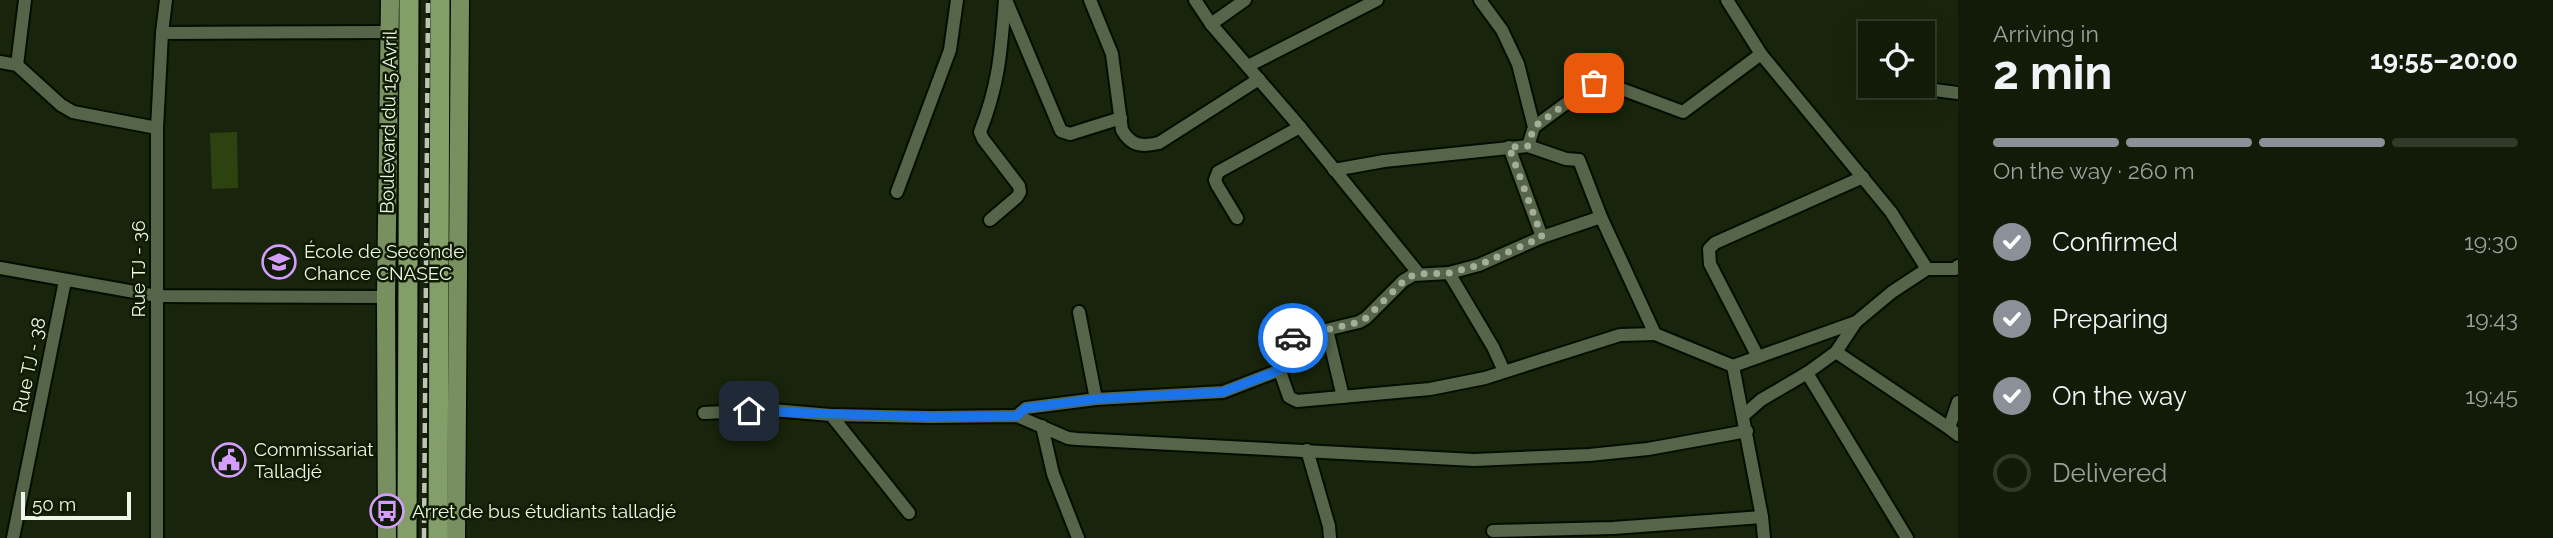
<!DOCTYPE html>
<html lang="en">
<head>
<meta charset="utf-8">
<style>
	body { margin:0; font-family:Raleway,sans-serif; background:#1b2412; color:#f1f3f6; height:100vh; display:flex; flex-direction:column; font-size:26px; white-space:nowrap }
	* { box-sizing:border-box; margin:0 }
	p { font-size:23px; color:#9ca19c }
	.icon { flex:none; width:38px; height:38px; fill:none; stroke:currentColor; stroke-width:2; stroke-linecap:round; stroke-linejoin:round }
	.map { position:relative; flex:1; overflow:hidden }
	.panel { display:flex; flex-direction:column; background:#121b08; width:595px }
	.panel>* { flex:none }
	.controls { position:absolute; left:1858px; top:21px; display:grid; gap:14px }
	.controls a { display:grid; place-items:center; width:77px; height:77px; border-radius:0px; background:#121b08; box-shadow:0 7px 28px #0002,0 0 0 2px #313929; font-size:35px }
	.scale { position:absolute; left:21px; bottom:18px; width:110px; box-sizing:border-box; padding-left:7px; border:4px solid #eef7e7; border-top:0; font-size:19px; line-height:24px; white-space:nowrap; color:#eef7e7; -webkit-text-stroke:5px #0f1b03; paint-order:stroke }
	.pin { position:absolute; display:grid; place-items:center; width:60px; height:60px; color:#fff; margin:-30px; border-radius:14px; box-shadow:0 4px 10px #0006 }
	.courier { position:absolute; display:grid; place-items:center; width:70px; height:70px; margin:-35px; border:5px solid #1a73e8; border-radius:50%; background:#fff; color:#222; box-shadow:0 2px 9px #0007 }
	.head em { font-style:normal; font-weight:700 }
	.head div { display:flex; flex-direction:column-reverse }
	.head { display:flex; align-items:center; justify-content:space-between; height:119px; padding:0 35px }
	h1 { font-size:46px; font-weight:700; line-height:52px }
	.bar { display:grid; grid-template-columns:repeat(4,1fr); gap:10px 7px; align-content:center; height:84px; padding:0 35px }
	.bar i { height:9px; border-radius:5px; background:#313929 }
	.bar .current { background:#8c9099 }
	.bar p { grid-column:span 4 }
	ol { padding:0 35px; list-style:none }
	li { display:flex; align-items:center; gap:21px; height:77px }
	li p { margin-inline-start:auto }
	li .icon { padding:7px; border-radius:50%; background:#8c9099; color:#fff; stroke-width:4 }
	li:last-child { color:#9ca19c }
	li i { width:38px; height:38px; border:4px solid #313929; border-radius:50% }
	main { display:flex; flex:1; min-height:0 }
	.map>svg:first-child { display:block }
	.green { fill:#2c430f }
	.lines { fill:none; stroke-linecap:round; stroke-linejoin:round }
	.minor-casing { stroke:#040d00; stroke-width:16 }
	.primary-casing { stroke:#040d00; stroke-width:21 }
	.trunk-casing { stroke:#040d00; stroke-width:23 }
	.minor { stroke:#566549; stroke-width:12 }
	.primary { stroke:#789060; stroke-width:18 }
	.trunk { stroke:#839e68; stroke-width:19 }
	.rail { stroke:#bdc7b5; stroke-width:4.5; stroke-dasharray:10 5; stroke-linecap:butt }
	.done { stroke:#a3ad9a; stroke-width:7; stroke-dasharray:0 12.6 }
	.route { stroke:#1a73e8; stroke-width:9 }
	.labels { text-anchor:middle; stroke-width:5; stroke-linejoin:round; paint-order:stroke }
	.street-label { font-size:19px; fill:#eef7e7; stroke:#0f1b03 }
	.poi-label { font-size:19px; fill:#eef7e7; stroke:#0f1b03; text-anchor:start }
</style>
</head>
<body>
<main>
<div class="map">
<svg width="1958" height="538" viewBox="0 0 1958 538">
	<rect width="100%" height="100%" fill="#18240b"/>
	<path class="green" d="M237,132L238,188L212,189L210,133Z"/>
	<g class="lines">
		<defs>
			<g id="minor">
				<path d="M1006,0L1061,131L1070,134L1121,118"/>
				<path d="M1090,0L1112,54L1122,130C1131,146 1142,147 1159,143L1259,79"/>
				<path d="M1195,0L1211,24L1300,127L1419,274"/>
				<path d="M1480,0L1502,30L1518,64L1534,127L1528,146"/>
				<path d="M1727,0L1761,54L1891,212L1927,269"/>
				<path d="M1211,24L1245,0"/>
				<path d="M162,33L389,32"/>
				<path d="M0,62L17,65L61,105L73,112L157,128"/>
				<path d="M17,65L25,0"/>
				<path d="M1248,66L1377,0"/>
				<path d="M1904,86L1958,93"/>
				<path d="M1534,127L1594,83L1600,81L1683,112L1761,54"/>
				<path d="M1509,147L1542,237"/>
				<path d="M1334,170L1384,161L1528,146L1566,159L1579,160L1601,217L1655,334L1733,366"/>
				<path d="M897,192L950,50L957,0"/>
				<path d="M1601,217L1542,237L1479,265L1449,273L1413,275L1403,281L1366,318L1359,322L1284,340C1270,354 1284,381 1289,397L1297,401L1430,389L1485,378L1620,335L1655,334"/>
				<path d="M1237,218L1217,185L1215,180L1218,172L1300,127"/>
				<path d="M990,220L1017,197L1020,192L1019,186L983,139L980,132C999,84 1001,51 1005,0"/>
				<path d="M0,268L157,296L386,297"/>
				<path d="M1449,273L1493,347L1504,371"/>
				<path d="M1079,312L1096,399"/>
				<path d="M1327,330L1343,397"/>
				<path d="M1836,352L1949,428"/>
				<path d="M1758,357L1710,264L1709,249L1715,243L1863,177"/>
				<path d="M1807,373L1907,538"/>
				<path d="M1958,402L1949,428L1958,435"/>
				<path d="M704,413L772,410L831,415L931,417L1017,416L1068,438L1077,439L1474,460L1589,455L1648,449L1747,431"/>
				<path d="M831,415L909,513"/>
				<path d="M1744,415L1761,400L1807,373L1836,352L1856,322L1892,292L1927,269H1955L1958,266"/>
				<path d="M1017,416L1026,408L1096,399L1223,392L1280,370"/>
				<path d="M1042,426L1053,474L1078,538"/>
				<path d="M1307,450L1329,526L1330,538"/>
				<path d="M1493,531L1613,528L1762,517"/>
				<path d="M13,538L65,281"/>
				<path d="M157,538V128L162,33L166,0"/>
				<path d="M1764,538L1762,517L1733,366L1856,322"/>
			</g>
			<g id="primary">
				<path d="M387,538L386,297L390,0"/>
				<path d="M456,538L460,0"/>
			</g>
			<g id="trunk">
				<path d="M407,538L409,0"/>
				<path d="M438,538L440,0"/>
			</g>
		</defs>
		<use href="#minor" class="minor-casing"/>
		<use href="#primary" class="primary-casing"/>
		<use href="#trunk" class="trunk-casing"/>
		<use href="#minor" class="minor"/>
		<use href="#primary" class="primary"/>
		<use href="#trunk" class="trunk"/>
		<path class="rail" d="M424,538L428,0"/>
	</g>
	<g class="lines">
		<path class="done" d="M1293,338L1359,322L1366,318L1408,277L1419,274L1449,273L1479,265L1542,237L1509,147L1528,146L1534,127L1594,83"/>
		<path class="route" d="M749,411L931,417L1017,416L1026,408L1096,399L1223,392L1280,370L1279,345L1293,338"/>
	</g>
	<defs>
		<symbol id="school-ring" viewBox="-11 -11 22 22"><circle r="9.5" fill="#0f1b03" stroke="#d49cfc" stroke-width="1.5"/><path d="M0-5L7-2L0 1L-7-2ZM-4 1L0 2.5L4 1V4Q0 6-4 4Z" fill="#d49cfc"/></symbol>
		<symbol id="civic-ring" viewBox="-11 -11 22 22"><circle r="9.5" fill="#0f1b03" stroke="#d49cfc" stroke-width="1.5"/><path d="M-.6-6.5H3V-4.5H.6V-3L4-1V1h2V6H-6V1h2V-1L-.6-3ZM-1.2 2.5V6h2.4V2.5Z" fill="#d49cfc"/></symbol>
		<symbol id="bus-ring" viewBox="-11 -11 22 22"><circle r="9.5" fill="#0f1b03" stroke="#d49cfc" stroke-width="1.5"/><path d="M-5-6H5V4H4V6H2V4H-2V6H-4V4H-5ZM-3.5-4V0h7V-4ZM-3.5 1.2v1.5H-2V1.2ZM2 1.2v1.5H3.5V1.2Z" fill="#d49cfc"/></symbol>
	</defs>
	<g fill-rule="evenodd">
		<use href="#school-ring" x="260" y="243" width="38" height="38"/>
		<use href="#civic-ring" x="210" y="441" width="38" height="38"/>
		<use href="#bus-ring" x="368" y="492" width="38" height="38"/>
	</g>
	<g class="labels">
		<g class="street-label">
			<text transform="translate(388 122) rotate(-89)" y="7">Boulevard du 15 Avril</text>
			<text transform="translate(138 269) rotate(-90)" y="7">Rue TJ - 36</text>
			<text transform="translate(29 365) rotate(-78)" y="7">Rue TJ - 38</text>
		</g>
		<g class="poi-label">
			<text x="304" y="258">École de Seconde<tspan x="304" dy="22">Chance CNASEC</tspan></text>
			<text x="254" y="456">Commissariat<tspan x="254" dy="22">Talladjé</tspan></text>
			<text x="412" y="518">Arret de bus étudiants talladjé</text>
		</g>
	</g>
</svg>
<div class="controls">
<a><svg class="icon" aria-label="locate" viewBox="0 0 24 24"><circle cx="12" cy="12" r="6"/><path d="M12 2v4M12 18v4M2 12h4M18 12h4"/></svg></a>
</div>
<div class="scale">50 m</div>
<div class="pin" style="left:1594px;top:83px;background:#ea580c"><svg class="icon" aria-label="bag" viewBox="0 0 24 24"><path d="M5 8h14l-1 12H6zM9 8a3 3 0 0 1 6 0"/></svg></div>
<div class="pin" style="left:749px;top:411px;background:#1f2937"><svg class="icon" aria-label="home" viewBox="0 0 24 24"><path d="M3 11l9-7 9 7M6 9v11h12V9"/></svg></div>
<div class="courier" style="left:1293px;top:338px"><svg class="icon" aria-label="car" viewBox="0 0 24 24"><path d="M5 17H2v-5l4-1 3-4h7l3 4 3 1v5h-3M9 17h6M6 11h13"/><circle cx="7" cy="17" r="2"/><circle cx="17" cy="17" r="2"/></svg></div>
</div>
<section class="panel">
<div class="head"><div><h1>2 min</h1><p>Arriving in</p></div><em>19:55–20:00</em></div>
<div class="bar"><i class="current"></i><i class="current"></i><i class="current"></i><i></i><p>On the way · 260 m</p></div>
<ol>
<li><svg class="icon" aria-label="check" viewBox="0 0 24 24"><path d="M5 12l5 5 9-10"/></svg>Confirmed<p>19:30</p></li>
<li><svg class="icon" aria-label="check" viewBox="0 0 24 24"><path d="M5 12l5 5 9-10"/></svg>Preparing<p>19:43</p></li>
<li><svg class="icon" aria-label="check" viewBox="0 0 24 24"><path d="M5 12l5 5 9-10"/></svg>On the way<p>19:45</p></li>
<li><i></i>Delivered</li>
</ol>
</section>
</main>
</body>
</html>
